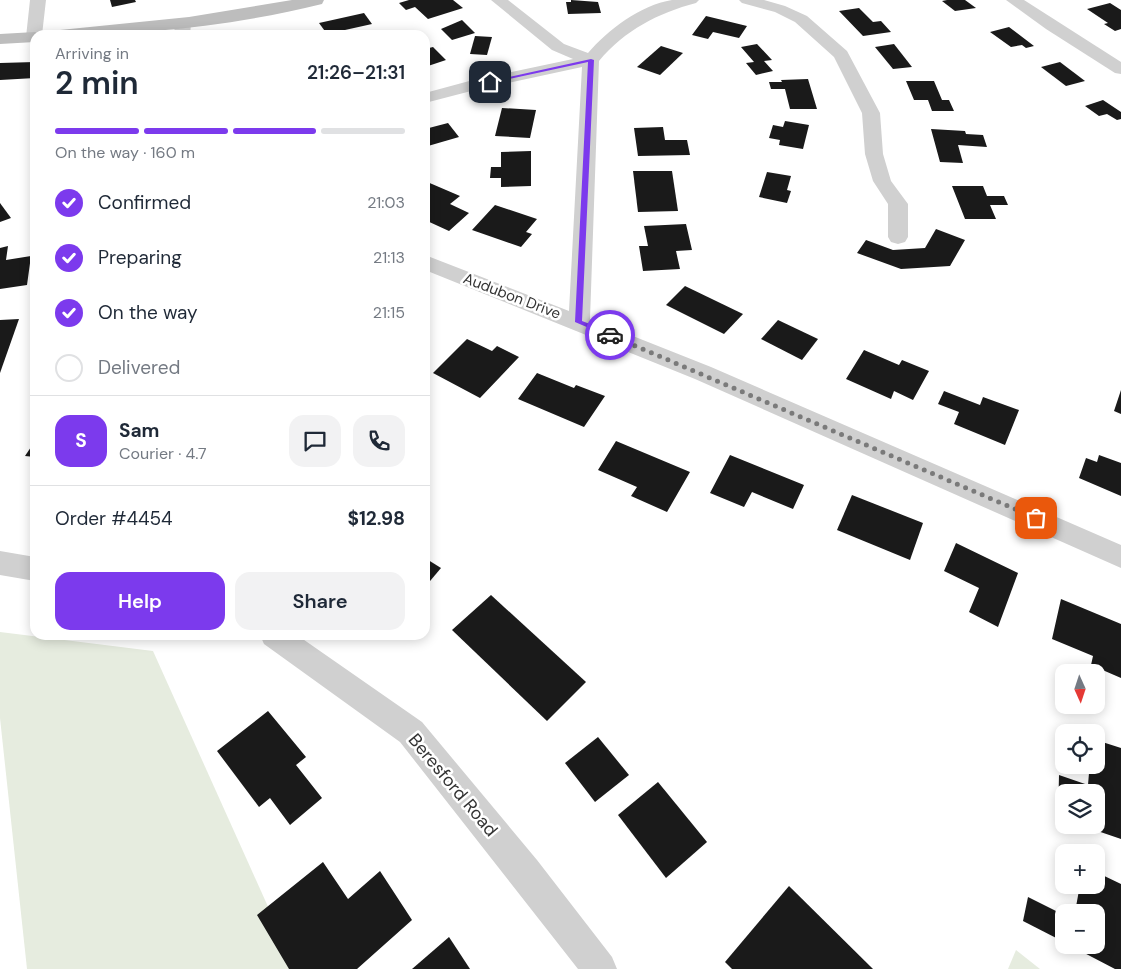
<!DOCTYPE html>
<html lang="en">
<head>
<meta charset="utf-8">
<style>
	body { margin:0; font-family:"DM Sans",sans-serif; background:#f2f2f3; color:#1f2937; height:100vh; display:flex; flex-direction:column; font-size:19px; white-space:nowrap }
	* { box-sizing:border-box; margin:0 }
	p { font-size:16px; color:#747a83 }
	.icon { flex:none; width:28px; height:28px; fill:none; stroke:currentColor; stroke-width:2; stroke-linecap:round; stroke-linejoin:round }
	.map { position:relative; flex:1; overflow:hidden }
	.drawer { position:absolute; left:30px; top:30px; width:400px; height:610px; display:flex; flex-direction:column; background:#fff; border-radius:15px; box-shadow:0 2px 12px #0003 }
	.drawer>* { flex:none }
	.needle { width:32px; rotate:177deg }
	.controls { position:absolute; left:1055px; top:664px; display:grid; gap:10px }
	.controls a { display:grid; place-items:center; width:50px; height:50px; border-radius:10px; background:#fff; box-shadow:0 2px 12px #0003; font-size:25px }
	.pin { position:absolute; display:grid; place-items:center; width:42px; height:42px; color:#fff; margin:-21px; border-radius:10px; box-shadow:0 2px 8px #0006 }
	.courier { position:absolute; display:grid; place-items:center; width:50px; height:50px; margin:-25px; border:4px solid #7c3aed; border-radius:50%; background:#fff; color:#222; box-shadow:0 1px 6px #0007 }
	.overview em { font-style:normal; font-weight:600 }
	.overview div { display:flex; flex-direction:column-reverse }
	.overview { display:flex; align-items:center; justify-content:space-between; height:85px; padding:0 25px }
	h1 { font-size:32px; font-weight:600; line-height:38px }
	.bar { display:grid; grid-template-columns:repeat(4,1fr); gap:8px 5px; align-content:center; height:60px; padding:0 25px }
	.bar i { height:6px; border-radius:4px; background:#e0e1e3 }
	.bar .on { background:#7c3aed }
	.bar p { grid-column:span 4 }
	.line { display:flex; align-items:center; gap:12px; padding:0 25px; border-top:1px solid #e0e1e3 }
	.line div { flex:1 }
	.round { display:grid; place-items:center; flex:none; width:52px; height:52px; border-radius:15px; background:#f2f2f3 }
	ol { padding:0 25px; list-style:none }
	li { display:flex; align-items:center; gap:15px; height:55px }
	li p { margin-inline-start:auto }
	li .icon { padding:5px; border-radius:50%; background:#7c3aed; color:#fff; stroke-width:4 }
	li:last-child { color:#747a83 }
	li i { width:28px; height:28px; border:2px solid #e0e1e3; border-radius:50% }
	.action { display:flex; gap:10px; margin-top:auto; padding:10px 25px }
	.action a { flex:1; height:58px; border-radius:15px; background:#7c3aed; color:#fff; font-size:20px; font-weight:600; line-height:58px; text-align:center }
	.action a+a { background:#f2f2f3; color:#1f2937 }
	.map>svg:first-child { display:block }
	.green { fill:#e6ecdf }
	.building { fill:#1a1a1a }
	.lines { fill:none; stroke-linecap:round; stroke-linejoin:round }
	.minor { fill:#d0d0d0; fill-rule:evenodd }
	.secondary { fill:#bdbdbd; fill-rule:evenodd }
	.route { fill:#7c3aed }
	.done { stroke:#7a7a7a; stroke-width:5; stroke-dasharray:0 9 }
	.labels { text-anchor:middle; stroke-width:5; stroke-linejoin:round; paint-order:stroke }
	.street-label { font-size:15px; fill:#333; stroke:#fff }
	.near-street-label { font-size:18px; fill:#333; stroke:#fff }
</style>
</head>
<body>
<div class="map">
<svg width="1121" height="969" viewBox="0 0 1121 969">
	<rect width="100%" height="100%" fill="#fff"/>
	<g class="green">
		<path d="M0,632L153,651L296,969H27L0,718Z"/>
		<path d="M1016,950L1040,969H1008Z"/>
	</g>
	<g class="building">
		<path d="M110,0H135L136,2L112,7Z"/>
		<path d="M409,0H453L463,8L428,19L415,7L406,10L399,3Z"/>
		<path d="M571,0L598,2L601,13L568,14L566,2H571Z"/>
		<path d="M947,0H965L976,8L955,11L942,1Z"/>
		<path d="M1110,3L1121,10V29L1115,31L1104,24L1108,23L1087,9Z"/>
		<path d="M859,8L873,22L881,21L891,32L863,36L839,11Z"/>
		<path d="M364,13L372,24L327,34L319,23Z"/>
		<path d="M706,16L747,26L739,38L713,32L708,39L692,35Z"/>
		<path d="M462,20L475,33L452,40L441,29Z"/>
		<path d="M1009,27L1034,46L1026,48L1022,45L1011,47L990,32Z"/>
		<path d="M475,36L492,37L487,55L470,54Z"/>
		<path d="M757,44L772,60L764,61L773,71L756,75L746,63L754,62L741,47Z"/>
		<path d="M894,44L912,67L893,69L875,47Z"/>
		<path d="M661,46L683,53L660,75L637,67Z"/>
		<path d="M433,47L446,60L428,66L430,68L425,70V49Z"/>
		<path d="M35,62V78L0,80V63Z"/>
		<path d="M1060,62L1085,81L1066,86L1041,67Z"/>
		<path d="M808,79L817,109H790L785,89H771L769,82H782L781,80Z"/>
		<path d="M906,81H934L942,100H949L954,111H932L928,100H914Z"/>
		<path d="M1103,100L1121,112V119L1117,120L1107,114L1099,116L1085,106Z"/>
		<path d="M502,108L536,110L530,138L495,136Z"/>
		<path d="M785,121L809,125L803,149L779,145L780,140L769,138L773,125L783,127Z"/>
		<path d="M448,123L459,137L428,146L425,142V129Z"/>
		<path d="M663,127L665,140H687L690,155L638,156L634,128Z"/>
		<path d="M931,129L965,131L966,134L983,135L987,147L958,145L963,163L940,162Z"/>
		<path d="M531,151V186L501,187V178H490L491,167H501V152Z"/>
		<path d="M633,171H672L678,211L638,212Z"/>
		<path d="M767,172L791,176L787,190L791,191L787,203L759,197Z"/>
		<path d="M425,181L460,196L450,204L469,213L449,231L425,220Z"/>
		<path d="M952,186H983L987,196H1004L1008,205H990L996,219H965Z"/>
		<path d="M0,203L11,218L0,222Z"/>
		<path d="M495,205L537,219L526,232L532,234L521,247L472,230Z"/>
		<path d="M686,224L692,250L676,251L680,269L643,271L639,246H648L644,226Z"/>
		<path d="M936,229L965,240L950,266L901,269L857,253L866,240L893,250L925,248Z"/>
		<path d="M8,246L6,260L31,256L27,285L0,289V248Z"/>
		<path d="M685,286L743,314L724,334L666,305Z"/>
		<path d="M19,319L0,373V320Z"/>
		<path d="M778,320L818,339L802,360L761,339Z"/>
		<path d="M467,339L492,351L497,346L519,357L480,398L433,373Z"/>
		<path d="M864,350L899,365L902,360L929,371L913,400L894,391L891,399L846,379Z"/>
		<path d="M537,373L574,388L576,385L605,396L584,427L518,399Z"/>
		<path d="M1121,390V414L1114,411Z"/>
		<path d="M944,391L980,405L983,397L1019,410L1005,445L954,424L959,412L938,404Z"/>
		<path d="M35,441V457L25,456Z"/>
		<path d="M616,441L690,472L667,512L631,496L637,487L598,470Z"/>
		<path d="M730,455L804,485L793,509L752,492L744,507L710,493Z"/>
		<path d="M1099,455L1121,463V496L1079,478L1086,458L1097,462Z"/>
		<path d="M852,495L923,523L910,560L837,530Z"/>
		<path d="M956,543L1018,573L998,627L969,612L979,588L944,571Z"/>
		<path d="M425,558L441,568L425,587Z"/>
		<path d="M491,595L586,682L547,721L452,630Z"/>
		<path d="M1061,599L1121,624V678L1091,665L1093,656L1052,639Z"/>
		<path d="M268,711L306,757L296,765L322,798L290,825L270,798L259,807L217,751Z"/>
		<path d="M1060,728L1072,732H1064V765L1058,763Z"/>
		<path d="M598,737L629,775L595,802L565,763Z"/>
		<path d="M1096,740L1121,748V839L1080,825H1096V792H1064V820L1058,818L1059,775L1088,785L1089,773L1065,765H1096Z"/>
		<path d="M658,782L707,842L666,878L618,815Z"/>
		<path d="M323,862L348,899L380,871L412,920L357,969H289L257,915Z"/>
		<path d="M1096,872L1121,884V969H1115L1069,945H1096V912H1075L1080,885H1096Z"/>
		<path d="M789,886L873,969H732L725,962Z"/>
		<path d="M1028,897L1064,915V942L1023,921Z"/>
		<path d="M449,937L470,969H412Z"/>
	</g>
	<g class="lines">
		<g class="minor">
			<path d="M30,0H46L42,35H35L34,42L26,37Z"/>
			<path d="M491,0H508L564,44L588,53C608,30 640,5 672,0C680,0 690,0 699,0L696,3C658,13 625,30 599,61L590,319L711,367L1121,545V568L695,379L425,270V255L569,311L582,67L475,90L425,103V93L473,80L573,59L552,50Z"/>
			<path d="M739,0H764L785,6L807,16L847,51L880,113L883,154L891,181L908,204V237L905,242L898,244L891,242L888,237V204L873,181L865,154L862,113L834,57L795,22L775,12L742,3Z"/>
			<path d="M1006,0H1024L1121,62V74L1115,73L1046,29Z"/>
			<path d="M183,19L191,24L190,35H174L175,24Z"/>
			<path d="M0,551L35,557V581L0,575Z"/>
			<path d="M260,635H297L422,722L537,860L612,957L617,969H578L400,742L264,644Z"/>
		</g>
		<g class="secondary">
			<path d="M292,0H324L322,4C233,26 142,35 51,35L54,31L60,30L189,17Z"/>
			<path d="M35,32L42,35H35V42L0,44V34Z"/>
		</g>
	</g>
	<path class="route" d="M591,59L594,60L582,321L613,333V337H610L575,322L588,62L490,83L487,82Z"/>
	<g class="lines">
		<path class="done" d="M610,335L1036,518"/>
	</g>
	<g class="labels">
		<g class="street-label">
			<text transform="translate(512 296) rotate(21)" y="5">Audubon Drive</text>
		</g>
		<g class="near-street-label">
			<text transform="translate(453 785) rotate(50)" y="6">Beresford Road</text>
		</g>
	</g>
</svg>
<div class="controls">
<a><svg class="needle" viewBox="-14 -14 28 28"><path d="M0-13l5 13h-10z" fill="#e53935"/><path d="M0 13l5-13h-10z" fill="#747a83"/></svg></a>
<a><svg class="icon" aria-label="locate" viewBox="0 0 24 24"><circle cx="12" cy="12" r="6"/><path d="M12 2v4M12 18v4M2 12h4M18 12h4"/></svg></a>
<a><svg class="icon" aria-label="layers" viewBox="0 0 24 24"><path d="M12 4l9 5-9 5-9-5zM3 14l9 5 9-5"/></svg></a>
<a>+</a>
<a>−</a>
</div>
<div class="pin" style="left:1036px;top:518px;background:#ea580c"><svg class="icon" aria-label="bag" viewBox="0 0 24 24"><path d="M5 8h14l-1 12H6zM9 8a3 3 0 0 1 6 0"/></svg></div>
<div class="pin" style="left:490px;top:82px;background:#1f2937"><svg class="icon" aria-label="home" viewBox="0 0 24 24"><path d="M3 11l9-7 9 7M6 9v11h12V9"/></svg></div>
<div class="courier" style="left:610px;top:335px"><svg class="icon" aria-label="car" viewBox="0 0 24 24"><path d="M5 17H2v-5l4-1 3-4h7l3 4 3 1v5h-3M9 17h6M6 11h13"/><circle cx="7" cy="17" r="2"/><circle cx="17" cy="17" r="2"/></svg></div>
<section class="drawer">
<div class="overview"><div><h1>2 min</h1><p>Arriving in</p></div><em>21:26–21:31</em></div>
<div class="bar"><i class="on"></i><i class="on"></i><i class="on"></i><i></i><p>On the way · 160 m</p></div>
<ol>
<li><svg class="icon" aria-label="check" viewBox="0 0 24 24"><path d="M5 12l5 5 9-10"/></svg>Confirmed<p>21:03</p></li>
<li><svg class="icon" aria-label="check" viewBox="0 0 24 24"><path d="M5 12l5 5 9-10"/></svg>Preparing<p>21:13</p></li>
<li><svg class="icon" aria-label="check" viewBox="0 0 24 24"><path d="M5 12l5 5 9-10"/></svg>On the way<p>21:15</p></li>
<li><i></i>Delivered</li>
</ol>
<div class="line" style="height:90px"><b class="round" style="background:#7c3aed;color:#fff">S</b><div><b>Sam</b><p>Courier · 4.7</p></div><a class="round"><svg class="icon" aria-label="chat" viewBox="0 0 24 24"><path d="M4 5h16v11H9l-5 4z"/></svg></a><a class="round"><svg class="icon" aria-label="phone" viewBox="0 0 24 24"><path d="M5 4h4l2 5-3 2q2 4 5 5l2-3 5 2v4C11 20 4 13 5 4z"/></svg></a></div>
<div class="line" style="height:65px"><div>Order #4454</div><b>$12.98</b></div>
<div class="action"><a>Help</a><a>Share</a></div>
</section>
</div>
</body>
</html>
